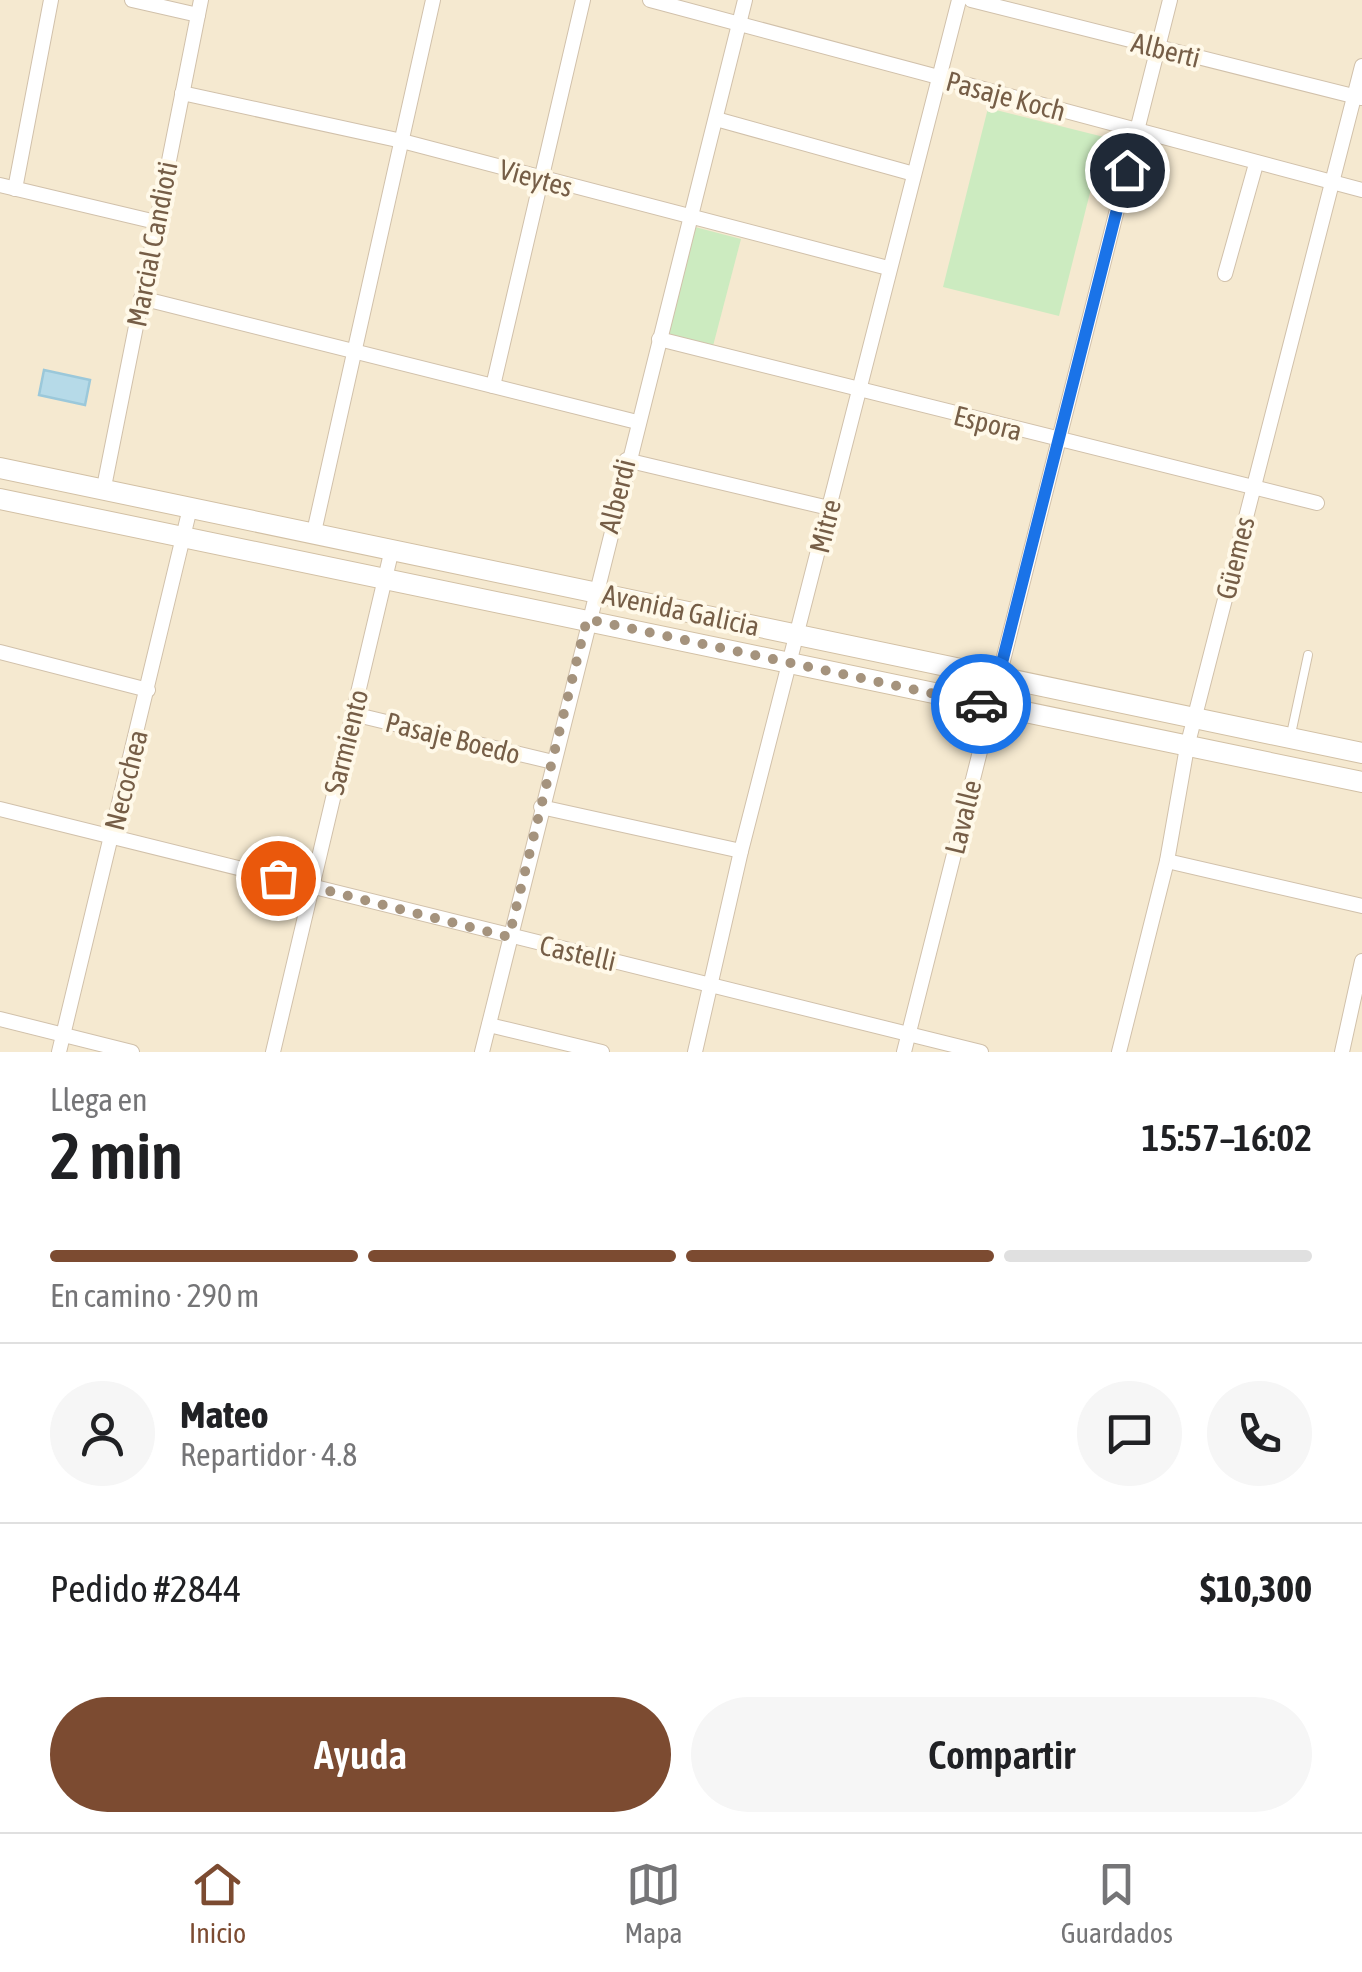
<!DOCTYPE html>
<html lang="es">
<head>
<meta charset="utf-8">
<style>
	body { margin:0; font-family:"Asap Condensed",sans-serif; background:#f6f6f6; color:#202124; height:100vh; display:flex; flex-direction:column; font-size:38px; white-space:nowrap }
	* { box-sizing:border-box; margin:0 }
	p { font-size:32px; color:#757577 }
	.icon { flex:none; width:55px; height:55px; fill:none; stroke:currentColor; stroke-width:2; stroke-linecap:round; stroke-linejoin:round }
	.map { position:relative; height:1052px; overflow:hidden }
	.sheet { display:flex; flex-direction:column; background:#fff; flex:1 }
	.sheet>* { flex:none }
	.pin { position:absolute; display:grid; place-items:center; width:85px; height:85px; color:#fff; margin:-42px; border:5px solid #fff; border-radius:50%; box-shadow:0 2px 10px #0007 }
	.courier { position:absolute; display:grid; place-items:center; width:100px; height:100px; margin:-50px; border:8px solid #1a73e8; border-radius:50%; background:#fff; color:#222; box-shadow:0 2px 12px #0007 }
	.summary em { font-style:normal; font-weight:600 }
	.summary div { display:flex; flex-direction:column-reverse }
	.summary { display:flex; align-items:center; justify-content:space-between; height:170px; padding:0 50px }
	h1 { font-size:65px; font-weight:600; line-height:75px }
	.bar { display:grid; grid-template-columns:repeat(4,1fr); gap:15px 10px; align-content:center; height:120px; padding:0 50px }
	.bar i { height:12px; border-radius:8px; background:#e0e0e0 }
	.bar .selected { background:#7c4b31 }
	.bar p { grid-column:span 4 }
	.line { display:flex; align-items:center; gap:25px; padding:0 50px; border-top:2px solid #e0e0e0 }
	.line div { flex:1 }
	.round { display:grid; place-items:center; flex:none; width:105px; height:105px; border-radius:52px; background:#f6f6f6 }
	.action { display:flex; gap:20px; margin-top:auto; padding:20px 50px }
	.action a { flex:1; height:115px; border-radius:60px; background:#7c4b31; color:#fff; font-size:40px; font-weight:600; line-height:115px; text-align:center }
	.action a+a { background:#f6f6f6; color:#202124 }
	.dock { display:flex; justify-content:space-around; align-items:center; height:140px; border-top:2px solid #e0e0e0; background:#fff; font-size:28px; color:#757577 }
	.dock a { display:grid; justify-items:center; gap:5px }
	.dock .selected { color:#7c4b31 }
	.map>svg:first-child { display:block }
	.residential { fill:#f5e9d0 }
	.green { fill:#ccebc0 }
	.water { fill:#b6dae8; stroke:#9bc8da; stroke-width:2.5 }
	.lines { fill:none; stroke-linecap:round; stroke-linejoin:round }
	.lane-casing { stroke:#d1c1ab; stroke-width:10 }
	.street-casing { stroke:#d1c1ab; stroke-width:16 }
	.secondary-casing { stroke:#d2c0a5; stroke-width:22 }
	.lane { stroke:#fff; stroke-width:8 }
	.street { stroke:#fff; stroke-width:14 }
	.secondary { stroke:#fff; stroke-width:20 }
	.done { stroke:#a5937d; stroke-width:10; stroke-dasharray:0 18 }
	.route { stroke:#1a73e8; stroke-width:12 }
	.labels { text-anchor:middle; stroke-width:8; stroke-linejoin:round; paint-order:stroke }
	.street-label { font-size:28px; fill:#765e47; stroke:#fff9e9 }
</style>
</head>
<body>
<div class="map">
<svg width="1362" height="1052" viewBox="0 0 1362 1052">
	<rect width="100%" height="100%" fill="#fdf6e2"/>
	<rect class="residential" x="0" y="0" width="1362" height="1052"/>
	<g class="green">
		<path d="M988,108L1104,137L1059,316L943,287Z"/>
		<path d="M695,227L741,239L713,346L668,334Z"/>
	</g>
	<path class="water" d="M44,370L90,380L85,405L39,395Z"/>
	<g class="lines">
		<defs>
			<path id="lane" d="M1291,734L1308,655"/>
			<g id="street">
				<path d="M132,0L198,15"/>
				<path d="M650,0L1362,190"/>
				<path d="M971,0L1361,98"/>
				<path d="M182,93L402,141L888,268"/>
				<path d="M716,119L914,174"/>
				<path d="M0,185L156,222"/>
				<path d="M15,189L51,0"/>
				<path d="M1225,274L1256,164"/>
				<path d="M141,298L637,422"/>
				<path d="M659,339L1317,503"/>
				<path d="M493,386L583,0"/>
				<path d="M626,460L829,508"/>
				<path d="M104,487L201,0"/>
				<path d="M314,532L433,0"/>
				<path d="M0,652L148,690"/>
				<path d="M353,714L553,762"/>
				<path d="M541,807L741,851"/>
				<path d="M0,809L981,1052"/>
				<path d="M1167,861L1362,906"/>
				<path d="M0,1019L132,1052"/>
				<path d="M489,1025L602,1052"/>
				<path d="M59,1052L190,508"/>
				<path d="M273,1052L392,549"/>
				<path d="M482,1052L745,0"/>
				<path d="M695,1052L741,851L959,0"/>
				<path d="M904,1052L1170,0"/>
				<path d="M1119,1052L1167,861L1187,747L1362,66"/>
				<path d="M1342,1052L1362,961"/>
			</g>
			<g id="secondary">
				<path d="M0,468L1362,753"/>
				<path d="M0,499L1362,782"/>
			</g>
		</defs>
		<use href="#lane" class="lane-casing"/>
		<use href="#street" class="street-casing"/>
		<use href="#secondary" class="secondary-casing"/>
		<use href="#lane" class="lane"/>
		<use href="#street" class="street"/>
		<use href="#secondary" class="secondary"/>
	</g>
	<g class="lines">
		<path class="done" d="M278,878L509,937L587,619L981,704"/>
		<path class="route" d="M981,704L991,706L1127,170"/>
	</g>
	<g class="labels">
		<g class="street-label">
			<text transform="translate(1166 50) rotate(14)" y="10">Alberti</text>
			<text transform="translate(1006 96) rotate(15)" y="10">Pasaje Koch</text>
			<text transform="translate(536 178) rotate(15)" y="10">Vieytes</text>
			<text transform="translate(152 244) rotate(-79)" y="10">Marcial Candioti</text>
			<text transform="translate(988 423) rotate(14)" y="10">Espora</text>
			<text transform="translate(617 496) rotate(-76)" y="10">Alberdi</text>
			<text transform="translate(825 526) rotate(-76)" y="10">Mitre</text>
			<text transform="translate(1235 558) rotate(-76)" y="10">Güemes</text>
			<text transform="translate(681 610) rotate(12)" y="10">Avenida Galicia</text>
			<text transform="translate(453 738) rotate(14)" y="10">Pasaje Boedo</text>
			<text transform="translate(346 742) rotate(-76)" y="10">Sarmiento</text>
			<text transform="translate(126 780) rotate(-76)" y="10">Necochea</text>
			<text transform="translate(963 817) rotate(-76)" y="10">Lavalle</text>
			<text transform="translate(578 953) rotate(13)" y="10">Castelli</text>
		</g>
	</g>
</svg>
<div class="pin" style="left:278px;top:878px;background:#ea580c"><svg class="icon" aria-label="bag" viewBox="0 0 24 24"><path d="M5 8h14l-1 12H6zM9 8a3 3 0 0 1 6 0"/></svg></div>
<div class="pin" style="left:1127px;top:170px;background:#1f2937"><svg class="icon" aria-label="home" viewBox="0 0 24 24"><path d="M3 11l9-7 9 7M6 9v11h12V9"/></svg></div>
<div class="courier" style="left:981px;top:704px"><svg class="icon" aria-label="car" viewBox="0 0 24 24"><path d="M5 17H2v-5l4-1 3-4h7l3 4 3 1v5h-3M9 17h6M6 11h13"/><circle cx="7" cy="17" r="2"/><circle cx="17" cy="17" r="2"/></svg></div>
</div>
<section class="sheet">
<div class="summary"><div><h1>2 min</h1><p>Llega en</p></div><em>15:57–16:02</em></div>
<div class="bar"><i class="selected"></i><i class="selected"></i><i class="selected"></i><i></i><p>En camino · 290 m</p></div>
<div class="line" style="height:180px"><a class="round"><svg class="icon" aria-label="person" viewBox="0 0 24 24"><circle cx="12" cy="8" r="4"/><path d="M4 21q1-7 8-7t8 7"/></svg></a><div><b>Mateo</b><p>Repartidor · 4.8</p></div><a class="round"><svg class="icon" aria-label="chat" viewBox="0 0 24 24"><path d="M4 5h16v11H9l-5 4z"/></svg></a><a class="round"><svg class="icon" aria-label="phone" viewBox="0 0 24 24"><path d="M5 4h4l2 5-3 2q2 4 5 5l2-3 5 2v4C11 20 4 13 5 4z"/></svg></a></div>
<div class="line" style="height:130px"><div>Pedido #2844</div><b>$10,300</b></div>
<div class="action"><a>Ayuda</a><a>Compartir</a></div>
</section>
<nav class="dock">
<a class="selected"><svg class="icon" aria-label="home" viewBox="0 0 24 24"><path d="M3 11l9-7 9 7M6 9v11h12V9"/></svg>Inicio</a>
<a><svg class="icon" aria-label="map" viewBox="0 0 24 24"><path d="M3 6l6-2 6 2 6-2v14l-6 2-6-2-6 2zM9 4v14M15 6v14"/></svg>Mapa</a>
<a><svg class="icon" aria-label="saved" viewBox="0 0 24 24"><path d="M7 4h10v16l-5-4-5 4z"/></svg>Guardados</a>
</nav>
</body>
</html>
